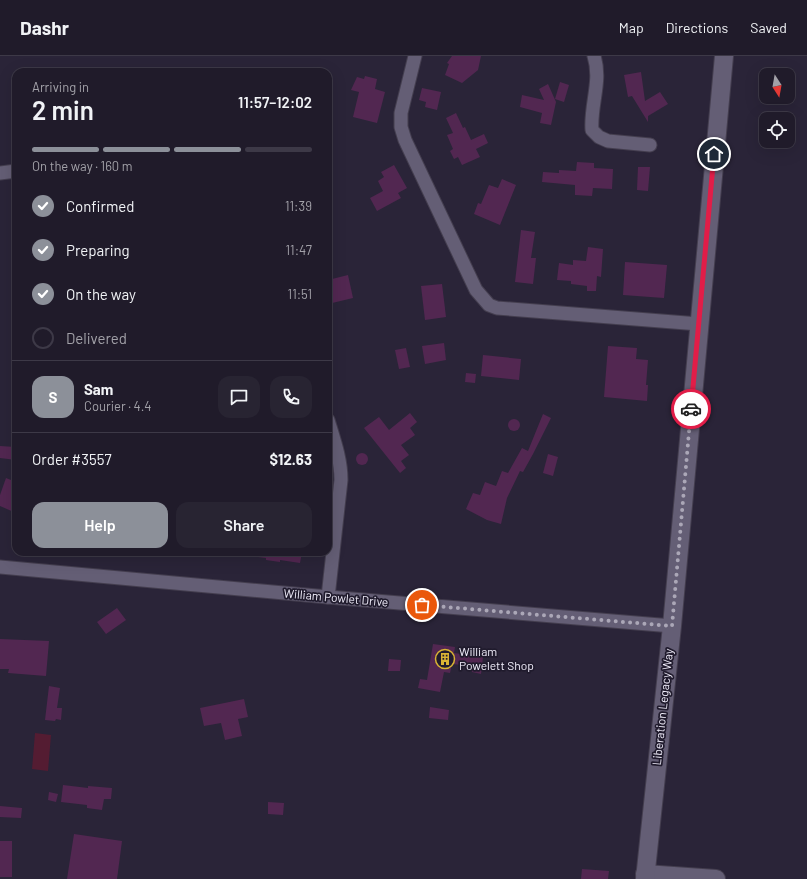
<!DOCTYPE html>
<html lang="en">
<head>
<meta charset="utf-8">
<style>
	body { margin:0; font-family:Barlow,sans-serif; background:#282432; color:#f1f3f6; height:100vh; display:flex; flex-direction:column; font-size:15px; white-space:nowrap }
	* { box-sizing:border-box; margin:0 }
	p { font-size:13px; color:#a2a1a8 }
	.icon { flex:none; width:22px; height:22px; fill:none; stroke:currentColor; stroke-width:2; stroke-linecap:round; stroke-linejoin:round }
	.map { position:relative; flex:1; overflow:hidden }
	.drawer { position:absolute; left:12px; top:12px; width:320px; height:488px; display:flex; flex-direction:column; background:#201b2a; border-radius:12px; box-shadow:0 4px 16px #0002,0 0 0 1px #3d3947 }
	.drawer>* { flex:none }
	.needle { width:26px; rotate:169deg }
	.buttons { position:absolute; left:759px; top:12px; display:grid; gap:8px }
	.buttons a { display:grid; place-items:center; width:36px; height:36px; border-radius:8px; background:#201b2a; box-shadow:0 4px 16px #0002,0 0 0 1px #3d3947; font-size:20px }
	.pin { position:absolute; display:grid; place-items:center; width:34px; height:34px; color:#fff; margin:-17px; border:2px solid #fff; border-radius:50%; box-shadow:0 1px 4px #0007 }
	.courier { position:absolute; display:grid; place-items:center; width:40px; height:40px; margin:-20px; border:3px solid #e11d48; border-radius:50%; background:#fff; color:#222; box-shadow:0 1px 5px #0007 }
	.overview em { font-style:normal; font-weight:600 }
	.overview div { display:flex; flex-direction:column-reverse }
	.overview { display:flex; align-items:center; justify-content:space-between; height:68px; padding:0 20px }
	h1 { font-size:26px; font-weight:600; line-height:30px }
	.bar { display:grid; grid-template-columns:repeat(4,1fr); gap:6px 4px; align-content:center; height:48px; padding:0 20px }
	.bar i { height:5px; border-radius:3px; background:#3d3947 }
	.bar .current { background:#8c9099 }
	.bar p { grid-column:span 4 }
	.line { display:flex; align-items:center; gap:10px; padding:0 20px; border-top:1px solid #3d3947 }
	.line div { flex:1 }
	.round { display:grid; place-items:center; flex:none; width:42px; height:42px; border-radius:12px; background:#282432 }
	ol { padding:0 20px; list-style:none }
	li { display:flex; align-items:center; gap:12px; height:44px }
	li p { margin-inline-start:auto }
	li .icon { padding:4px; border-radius:50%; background:#8c9099; color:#fff; stroke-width:4 }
	li:last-child { color:#a2a1a8 }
	li i { width:22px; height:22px; border:2px solid #3d3947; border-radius:50% }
	.primary-button { display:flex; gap:8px; margin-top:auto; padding:8px 20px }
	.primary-button a { flex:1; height:46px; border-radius:12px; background:#8c9099; color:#fff; font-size:16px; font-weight:600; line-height:46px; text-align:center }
	.primary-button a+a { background:#282432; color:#f1f3f6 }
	header { display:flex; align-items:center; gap:24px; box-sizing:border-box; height:56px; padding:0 20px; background:#201b2a; border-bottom:1px solid #3d3947 }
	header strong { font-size:19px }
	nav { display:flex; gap:22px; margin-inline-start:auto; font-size:14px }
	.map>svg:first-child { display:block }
	.park { fill:#541c32 }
	.building { fill:#522751 }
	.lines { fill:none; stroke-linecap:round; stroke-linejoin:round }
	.street-casing { stroke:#443e4f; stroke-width:15 }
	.secondary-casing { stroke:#443e4f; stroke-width:20 }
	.street { stroke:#645e75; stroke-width:13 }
	.secondary { stroke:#645e75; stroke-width:18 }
	.done { stroke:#aba7b7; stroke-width:4; stroke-dasharray:0 7.2 }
	.route { stroke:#e11d48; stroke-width:5 }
	.labels { text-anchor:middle; stroke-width:3.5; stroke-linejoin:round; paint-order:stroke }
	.street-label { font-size:12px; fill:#f1eefb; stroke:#201b2d }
	.poi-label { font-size:12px; fill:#f1eefb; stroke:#201b2d; text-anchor:start }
</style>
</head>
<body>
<header>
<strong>Dashr</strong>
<nav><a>Map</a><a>Directions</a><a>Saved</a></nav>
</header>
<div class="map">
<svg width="807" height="823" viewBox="0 0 807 823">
	<rect width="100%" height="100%" fill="#2a2438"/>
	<path class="park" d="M35,677L51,679L48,715L32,713Z"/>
	<g class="building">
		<path d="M452,0H481L478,14L462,27L445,19L449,8L447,7Z"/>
		<path d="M641,16L645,45L660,36L668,48L648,60V66L632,40L628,41L624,19Z"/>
		<path d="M365,20L377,23L375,33L385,36L377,67L353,61L359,36L351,34L357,21L364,23Z"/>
		<path d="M560,26L569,29L564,46L555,43Z"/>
		<path d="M548,28L556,46L551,69L540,67L542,57L520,51L522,39L544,44L539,33Z"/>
		<path d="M422,32L441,36L437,54L425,51L426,46L419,44Z"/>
		<path d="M456,57L463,72L465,71L471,84L484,78L488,87L476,93L480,101L462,109L458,101L454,103L450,95L453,93L447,79L453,77L446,62Z"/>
		<path d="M577,106L594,107V112L613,113L612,133L593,132L592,140L575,139V129L542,126L543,116L559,117V114L576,115Z"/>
		<path d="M394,109L407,132L398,137L401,142L377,155L370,142L383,135L378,125L384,121L381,116Z"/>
		<path d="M638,111H650L648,135L637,134Z"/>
		<path d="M502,123L516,129L500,169L474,158L478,147L481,148L489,129L498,132Z"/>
		<path d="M521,174L535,176L531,202H536L533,228L515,226Z"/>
		<path d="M588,191L603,193L601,221L597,220L596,235H587V230L571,228V225L557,224L559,207L573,209V204L586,205Z"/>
		<path d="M625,206L667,209L664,242L623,239Z"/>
		<path d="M348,219L353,242L328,248V224Z"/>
		<path d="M442,228L446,261L425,264L421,230Z"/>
		<path d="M444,287L446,304L425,308L422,290Z"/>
		<path d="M608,290L637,292L636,303L648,304L646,329H648L647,345L604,341Z"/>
		<path d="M406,292L410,311L399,313L395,294Z"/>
		<path d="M483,299L521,303L519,324L481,320Z"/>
		<path d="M466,317L476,318L475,327L465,326Z"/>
		<path d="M410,357L417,366L410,372L415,379L401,389L409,399L401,405L406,412L400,417L364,372L379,361L389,374Z"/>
		<path d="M543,358L551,362L533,398L530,396L533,398L523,416L520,415L507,442L501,468L487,464L466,453L473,437L480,439L485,426L496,430L502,415L508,417L522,392L528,395Z"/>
		<circle cx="514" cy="369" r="6"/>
		<path d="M0,390L16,391V404L0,402Z"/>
		<circle cx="362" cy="403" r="6"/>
		<path d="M548,398L558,401L553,420L543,417Z"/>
		<path d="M6,422L16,426V457L0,450V439Z"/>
		<path d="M259,496H302L300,507L280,504V506L266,504V502L258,501Z"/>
		<path d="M117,552L126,564L106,578L97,566Z"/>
		<path d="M0,583L49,585L46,620L8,617L9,613H0Z"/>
		<path d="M433,588L455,591L454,597L483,601L481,618L472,616L473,610L452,608L450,617L444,616L440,636L418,632L420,623L427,624Z"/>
		<path d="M389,603L401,604L400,615H388Z"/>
		<path d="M49,630L60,632L57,652H62L61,664L56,663L55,665L45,664Z"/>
		<path d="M244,643L248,661L238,663L242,680L225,684L221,667L204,670L200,652Z"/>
		<path d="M430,651L449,654L448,664L429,662Z"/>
		<path d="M63,729L88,732V730L112,732L111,743H104L102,754L87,752V749L61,746Z"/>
		<path d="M49,736L58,738L56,746L48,744Z"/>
		<path d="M268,746L284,747L283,759L268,758Z"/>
		<path d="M0,750L22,752L21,762L0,761Z"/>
		<path d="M74,778L122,785L117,823H67Z"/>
		<rect x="0" y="785" width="12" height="36"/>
		<path d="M582,813L609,815L608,823H581Z"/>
	</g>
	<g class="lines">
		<defs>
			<g id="street">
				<path d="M415,0L401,57V71L405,84L476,234L489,249L497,252L699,268"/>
				<path d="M594,0C602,25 590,49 592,74L599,81L608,85L650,89"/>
				<path d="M0,117L16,115"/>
				<path d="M328,364C334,384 341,403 341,424L328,541"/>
				<path d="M0,511L328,541L672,570"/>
			</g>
			<g id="secondary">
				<path d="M645,818L716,823"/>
				<path d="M645,823L672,570L724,0"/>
			</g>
		</defs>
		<use href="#street" class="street-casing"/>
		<use href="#secondary" class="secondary-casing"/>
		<use href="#street" class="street"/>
		<use href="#secondary" class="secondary"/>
	</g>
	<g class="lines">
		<path class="done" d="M422,549L672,570L691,353"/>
		<path class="route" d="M691,353L714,98"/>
	</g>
	<defs>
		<symbol id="building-ring" viewBox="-11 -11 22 22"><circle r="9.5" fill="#201b2d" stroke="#d9b334" stroke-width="1.5"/><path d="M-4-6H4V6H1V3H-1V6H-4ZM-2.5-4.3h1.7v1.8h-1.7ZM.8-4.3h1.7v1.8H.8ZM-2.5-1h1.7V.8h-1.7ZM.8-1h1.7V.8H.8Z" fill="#d9b334"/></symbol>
	</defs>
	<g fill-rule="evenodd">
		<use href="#building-ring" x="434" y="592" width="22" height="22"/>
	</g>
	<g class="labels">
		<g class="street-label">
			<text transform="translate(336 542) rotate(5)" y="4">William Powlet Drive</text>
			<text transform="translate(663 651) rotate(-84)" y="4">Liberation Legacy Way</text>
		</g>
		<g class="poi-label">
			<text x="459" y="600">William<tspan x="459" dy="14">Powelett Shop</tspan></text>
		</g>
	</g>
</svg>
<div class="buttons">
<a><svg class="needle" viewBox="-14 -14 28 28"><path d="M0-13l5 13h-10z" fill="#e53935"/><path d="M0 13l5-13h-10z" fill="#a2a1a8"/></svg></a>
<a><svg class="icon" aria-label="locate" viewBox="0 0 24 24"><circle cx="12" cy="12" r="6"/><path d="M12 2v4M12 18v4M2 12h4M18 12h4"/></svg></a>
</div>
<div class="pin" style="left:422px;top:549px;background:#ea580c"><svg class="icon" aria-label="bag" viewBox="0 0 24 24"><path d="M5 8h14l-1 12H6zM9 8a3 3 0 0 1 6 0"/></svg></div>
<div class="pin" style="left:714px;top:98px;background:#1f2937"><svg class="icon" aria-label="home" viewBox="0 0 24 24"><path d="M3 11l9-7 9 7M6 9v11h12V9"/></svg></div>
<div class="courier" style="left:691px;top:353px"><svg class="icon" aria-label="car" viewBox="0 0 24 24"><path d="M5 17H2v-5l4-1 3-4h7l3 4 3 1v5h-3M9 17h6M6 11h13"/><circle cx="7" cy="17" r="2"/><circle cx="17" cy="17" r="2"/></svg></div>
<section class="drawer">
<div class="overview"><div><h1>2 min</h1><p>Arriving in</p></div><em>11:57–12:02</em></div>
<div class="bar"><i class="current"></i><i class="current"></i><i class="current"></i><i></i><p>On the way · 160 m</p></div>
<ol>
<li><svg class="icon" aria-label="check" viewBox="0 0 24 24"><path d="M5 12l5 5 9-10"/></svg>Confirmed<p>11:39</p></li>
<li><svg class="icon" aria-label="check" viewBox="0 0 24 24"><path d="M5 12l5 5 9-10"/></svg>Preparing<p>11:47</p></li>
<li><svg class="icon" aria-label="check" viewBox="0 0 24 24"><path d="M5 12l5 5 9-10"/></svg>On the way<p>11:51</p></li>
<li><i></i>Delivered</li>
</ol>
<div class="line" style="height:72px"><b class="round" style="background:#8c9099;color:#fff">S</b><div><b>Sam</b><p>Courier · 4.4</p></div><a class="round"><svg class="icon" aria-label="chat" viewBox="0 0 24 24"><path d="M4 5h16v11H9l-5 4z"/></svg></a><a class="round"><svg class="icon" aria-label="phone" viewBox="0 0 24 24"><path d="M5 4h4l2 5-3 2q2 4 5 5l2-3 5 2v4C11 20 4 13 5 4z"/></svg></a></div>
<div class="line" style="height:52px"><div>Order #3557</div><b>$12.63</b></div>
<div class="primary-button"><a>Help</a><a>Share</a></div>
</section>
</div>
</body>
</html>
